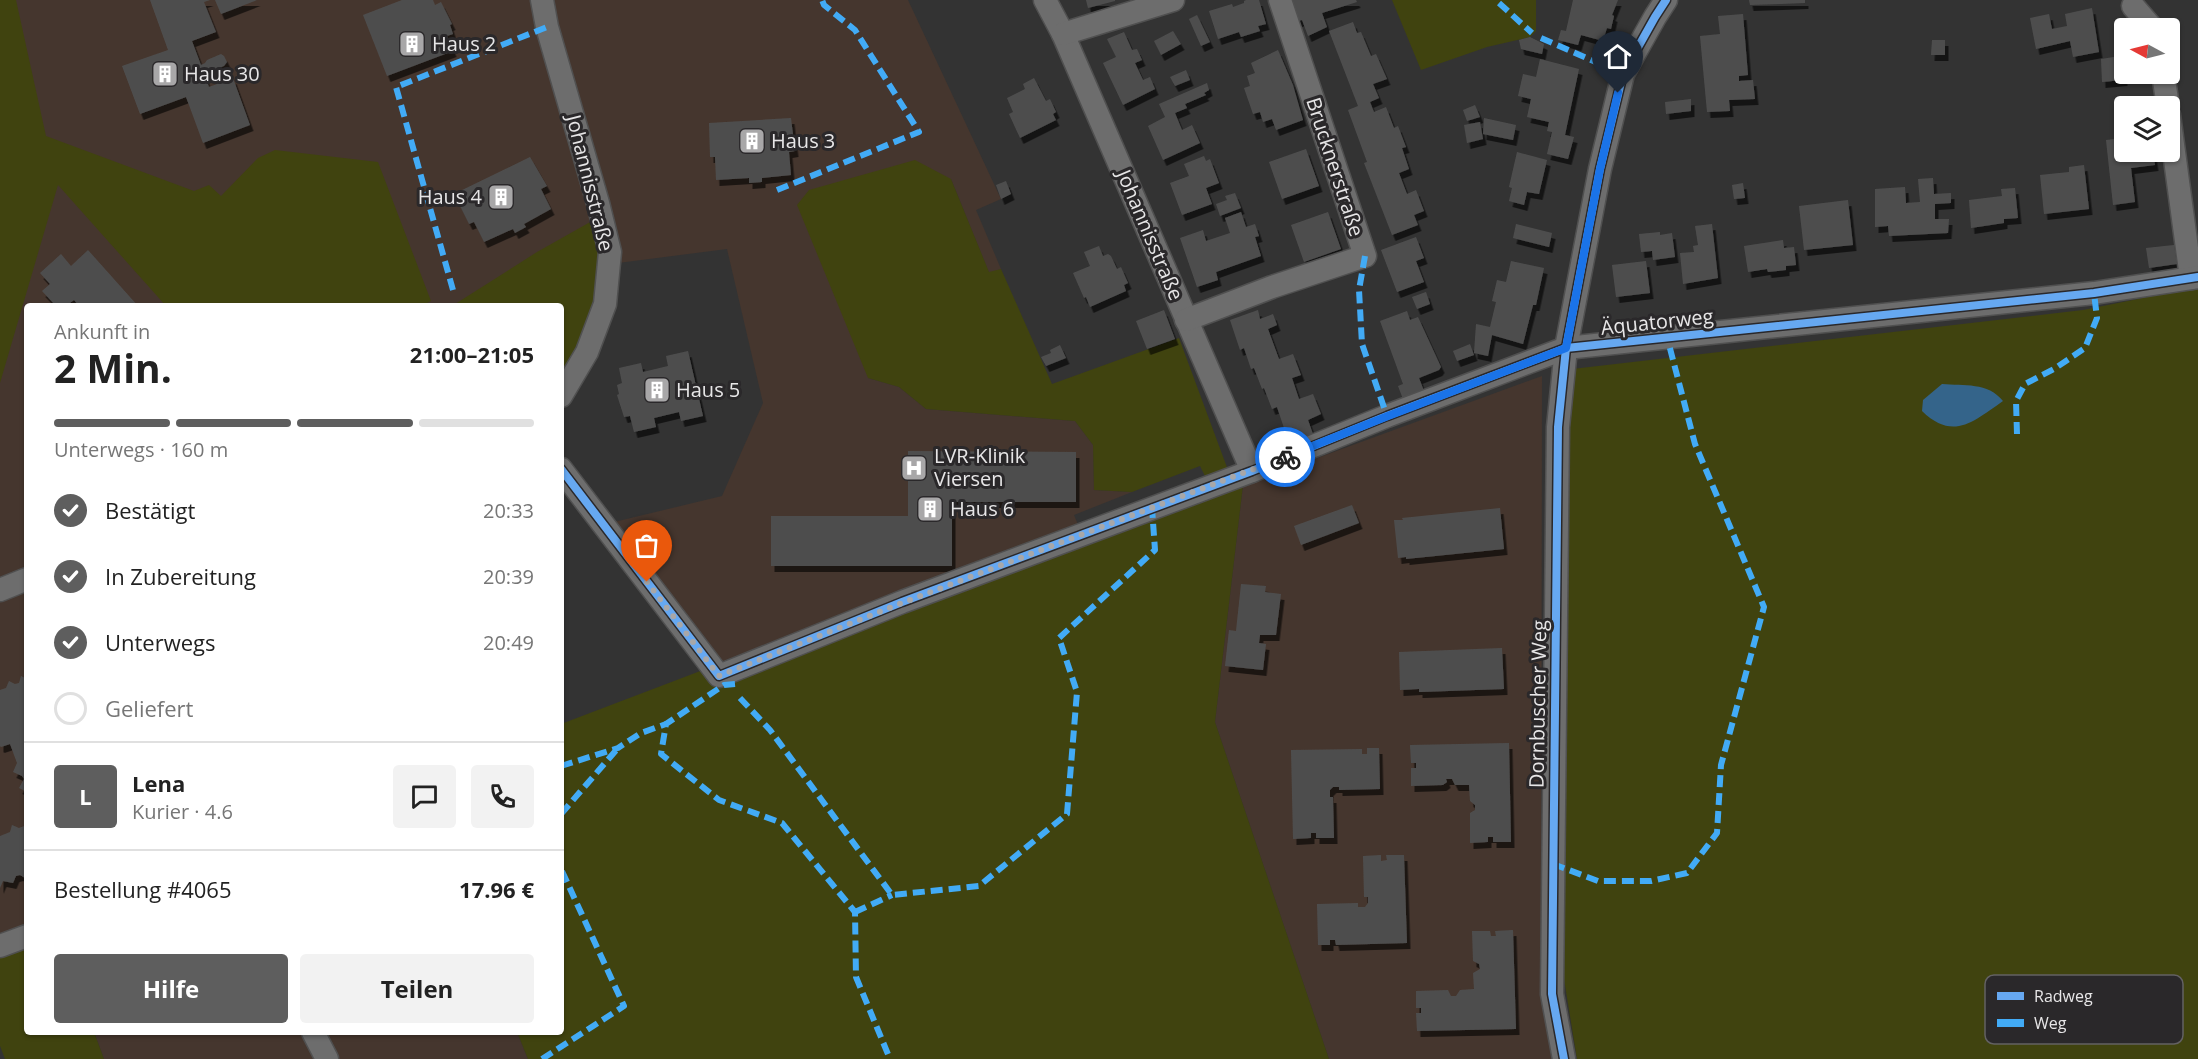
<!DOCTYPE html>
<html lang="de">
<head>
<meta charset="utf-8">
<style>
	body { margin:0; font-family:"Open Sans",sans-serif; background:#f2f2f2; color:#222; height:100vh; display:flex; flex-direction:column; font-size:22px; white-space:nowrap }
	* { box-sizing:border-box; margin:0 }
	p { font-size:20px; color:#767676 }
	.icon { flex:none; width:33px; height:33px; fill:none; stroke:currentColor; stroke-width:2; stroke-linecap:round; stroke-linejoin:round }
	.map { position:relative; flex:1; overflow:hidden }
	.sheet { position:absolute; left:24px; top:303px; width:540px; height:732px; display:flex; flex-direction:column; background:#fff; border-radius:6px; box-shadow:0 2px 4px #0004 }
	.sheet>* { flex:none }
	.needle { width:39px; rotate:277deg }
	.controls { position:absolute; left:2114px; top:18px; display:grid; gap:12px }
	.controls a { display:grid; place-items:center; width:66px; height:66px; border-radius:6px; background:#fff; box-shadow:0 2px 4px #0004; font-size:30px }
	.pin { position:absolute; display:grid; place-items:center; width:51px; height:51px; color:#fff; margin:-62px -26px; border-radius:50% 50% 50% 0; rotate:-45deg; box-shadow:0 0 6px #0007 }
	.pin .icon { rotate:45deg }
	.courier { position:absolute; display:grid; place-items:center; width:60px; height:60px; margin:-30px; border:4px solid #1a73e8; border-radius:50%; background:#fff; color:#222; box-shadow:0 2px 8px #0007 }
	.head em { font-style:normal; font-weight:700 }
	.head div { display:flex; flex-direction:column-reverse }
	.head { display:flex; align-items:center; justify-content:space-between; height:102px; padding:0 30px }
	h1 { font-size:39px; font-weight:700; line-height:45px }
	.bar { display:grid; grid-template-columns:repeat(4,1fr); gap:9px 6px; align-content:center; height:72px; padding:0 30px }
	.bar i { height:8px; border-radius:4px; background:#e0e0e0 }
	.bar .on { background:#5e5e5e }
	.bar p { grid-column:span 4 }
	.line { display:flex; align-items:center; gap:15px; padding:0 30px; border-top:2px solid #e0e0e0 }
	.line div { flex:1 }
	.round { display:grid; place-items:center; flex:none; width:63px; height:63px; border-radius:6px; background:#f2f2f2 }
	ol { padding:0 30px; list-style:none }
	li { display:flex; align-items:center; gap:18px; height:66px }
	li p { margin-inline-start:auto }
	li .icon { padding:6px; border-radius:50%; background:#5e5e5e; color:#fff; stroke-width:4 }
	li:last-child { color:#767676 }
	li i { width:33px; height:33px; border:3px solid #e0e0e0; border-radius:50% }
	.primary-button { display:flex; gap:12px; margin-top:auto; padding:12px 30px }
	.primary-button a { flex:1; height:69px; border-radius:6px; background:#5e5e5e; color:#fff; font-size:24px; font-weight:700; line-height:69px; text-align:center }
	.primary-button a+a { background:#f2f2f2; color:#222 }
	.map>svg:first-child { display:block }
	.medical { fill:#45362e }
	.green { fill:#40430f }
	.water { fill:#34648a }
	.building { fill:#4e4e4e; filter:url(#shadow) }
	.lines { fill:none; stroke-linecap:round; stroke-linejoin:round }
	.minor-casing { stroke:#505050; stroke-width:25 }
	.minor { stroke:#6d6d6d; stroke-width:22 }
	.quiet { stroke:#42abf6; stroke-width:6; stroke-dasharray:12 6; stroke-linecap:butt }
	.cycleway-casing { stroke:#2a282a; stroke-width:11 }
	.cycleway { stroke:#66a8f1; stroke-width:8 }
	.done { stroke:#a8a7a8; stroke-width:6; stroke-dasharray:0 10.8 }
	.route { stroke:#1a73e8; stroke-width:8 }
	.labels { text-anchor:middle; stroke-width:6; stroke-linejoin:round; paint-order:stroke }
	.poi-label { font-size:20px; fill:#e7e6e7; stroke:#2a282a; text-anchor:start }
	.street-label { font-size:20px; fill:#e7e6e7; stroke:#2a282a }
	.key { fill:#2a282a; stroke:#636163; stroke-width:1.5 }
	.key-label { font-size:16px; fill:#e7e6e7 }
</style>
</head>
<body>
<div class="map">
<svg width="2198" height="1059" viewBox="0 0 2198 1059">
	<defs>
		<filter id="shadow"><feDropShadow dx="3.5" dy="6" stdDeviation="0" flood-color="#0009"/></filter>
	</defs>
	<rect width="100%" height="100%" fill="#333"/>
	<g class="medical">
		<path d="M0,0H908L1001,199L976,210L1001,269L989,273L951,179L868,378L899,387L926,409L1075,421L1093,445L1094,490L1132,492L1074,515L1079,527L719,663L610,523L722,496L763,403L727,249L618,263L595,349L561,414V306H27V947L0,957Z"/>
		<path d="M1542,376L1541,994L1552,1059H1329L1215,722L1243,485Z"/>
		<path d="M94,1032H517L528,1059H104Z"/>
	</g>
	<g class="green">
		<path d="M0,0H16L46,136L194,191L209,185L221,196L258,158L275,150L378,162L431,301L421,306H166L58,185L0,383Z"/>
		<path d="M1392,0H1536V31L1530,37L1487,47L1421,70Z"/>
		<path d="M915,160L951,179L989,272L1001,269L1052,384L1179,338L1228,470L1206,478L1200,466L1132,492L1094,490L1093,445L1075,421L926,409L899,387L868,378L797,205L809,190Z"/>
		<path d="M592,221L600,226L601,284L578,351L561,379V306H452L537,252Z"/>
		<path d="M2198,287V1059H1577L1559,948L1564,423L1571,417L1572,369L2083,310Z"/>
		<path d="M1243,485L1215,722L1329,1059H528L517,1032H561V724L703,670Z"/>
		<path d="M27,947V1032H94L104,1059H5L0,1046V957Z"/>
	</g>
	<path class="water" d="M1942,384C1964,386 1988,382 2003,401C1973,422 1953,441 1922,411L1923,400Z"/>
	<g class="building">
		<path d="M150,0H210L204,2L216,32L192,41L201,65L205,63L207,60L221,54L224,56L227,62L224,66L211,71L203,70L209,87L233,78L250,125L203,143L186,97L140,114L122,66L168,50Z"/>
		<path d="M215,0H257L221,14Z"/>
		<path d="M402,0H433L435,5L441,2L452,24L450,25L453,34L447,36L453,51L387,76L363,15Z"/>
		<path d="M1086,0H1115V1L1088,8Z"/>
		<path d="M1246,0H1259L1266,24L1258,26L1260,31L1241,37L1239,32L1218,39L1209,11L1232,4L1233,7L1244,3V1Z"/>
		<path d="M1288,0H1356L1357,2L1322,13L1327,27L1308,36L1302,20L1295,22Z"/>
		<path d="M1573,0H1618L1612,15L1614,16L1611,29L1607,28L1603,41L1581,35L1578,45L1558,40L1561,30L1566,31Z"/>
		<path d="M1749,0H1805V3L1750,5Z"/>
		<path d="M2092,8L2099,52L2073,57L2070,41L2036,49L2030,18L2049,14L2052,29L2067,26L2065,14Z"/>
		<path d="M1743,14L1748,75L1739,76V81L1753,80L1755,99L1729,100L1730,111L1707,112L1700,36L1720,34L1718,16Z"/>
		<path d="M1197,15L1210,42L1201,46L1189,19Z"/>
		<path d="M1353,22L1357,33L1361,32L1371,56L1376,54L1387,79L1373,84L1379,98L1370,102L1374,112L1386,107L1394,128L1398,126L1406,147L1402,148L1409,169L1399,173L1407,194L1416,190L1424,211L1414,215L1418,225L1392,235L1364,163L1367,162L1348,110L1358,106L1329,31Z"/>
		<path d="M1173,31L1181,44L1161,55L1154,41Z"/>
		<path d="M1124,32L1132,50L1137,49L1142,60L1135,63L1143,80L1150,77L1155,89L1123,105L1103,63L1116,57L1107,39Z"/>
		<path d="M1530,37L1544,44L1542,54L1521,49L1519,40Z"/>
		<path d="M1932,40H1945V55H1931Z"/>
		<path d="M1278,50L1293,85L1303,120L1276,130L1272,119L1263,122L1260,112L1253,114L1244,88L1250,86L1247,76L1255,73L1251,63Z"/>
		<path d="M2114,57L2115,70H2123L2124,80L2102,82L2101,59Z"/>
		<path d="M1540,59L1579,69L1565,135L1574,137L1568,159L1547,154L1552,132L1547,131L1549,122L1527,117L1531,99L1518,96L1523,74L1536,77Z"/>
		<path d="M1186,70L1190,80L1175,86L1170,77Z"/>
		<path d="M1034,78L1046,101L1050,99L1056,112L1053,114L1056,120L1020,138L1009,114L1013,112L1007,98L1025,89L1023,84Z"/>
		<path d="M1207,83L1209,90L1204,93L1206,95L1185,104L1187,108L1175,113L1182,130L1192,125L1200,143L1163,160L1148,126L1165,117L1159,104Z"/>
		<path d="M1691,99V111L1666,114L1665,102Z"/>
		<path d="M1475,105L1480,117L1467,121L1463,110Z"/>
		<path d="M791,118L795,151L789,152L791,175L762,178V182L749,183V178L716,180L715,157H710L709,123Z"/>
		<path d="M1484,118L1516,125L1513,140L1483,134Z"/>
		<path d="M1480,122L1483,139L1467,143L1464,125Z"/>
		<path d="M2124,138V152H2153L2155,165L2131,168L2135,202L2113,205L2106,140Z"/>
		<path d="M1306,149L1319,186L1282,199L1269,162Z"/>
		<path d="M1517,152L1547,160L1539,194L1527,192L1524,205L1509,201L1512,188L1509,187Z"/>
		<path d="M1204,156L1206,161L1210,159L1219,183L1206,188L1212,204L1182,215L1170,183L1189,176L1184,164Z"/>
		<path d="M530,157L547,186L541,189L551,209L524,224L526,227L515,233L513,229L484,242L474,222L469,224L458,202L459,201L456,193Z"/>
		<path d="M2084,165L2089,209L2044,214L2040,175L2069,172V167Z"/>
		<path d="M1933,178L1934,194L1951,193V203L1935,204V219H1949L1948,233L1889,236L1888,226L1875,227V189L1905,187L1906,203L1920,202L1918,179Z"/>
		<path d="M1006,181L1011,194L1001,199L996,185Z"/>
		<path d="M1743,183L1745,198L1734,199L1732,185Z"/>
		<path d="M2015,188L2018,218L2004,219V223L1971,228L1969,200L2002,196L2001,189Z"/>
		<path d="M1235,193L1241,208L1220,216L1216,204L1227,200L1225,196Z"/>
		<path d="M1848,200L1853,245L1804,250L1799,206Z"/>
		<path d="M1241,212L1246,227L1255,224L1259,236L1255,237L1261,256L1216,272L1218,280L1197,287L1180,238L1203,230L1206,241L1230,233L1225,218Z"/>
		<path d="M1328,212L1341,249L1304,262L1291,225Z"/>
		<path d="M1516,224L1552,233L1549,247L1513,238Z"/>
		<path d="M1712,224L1718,278L1683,284L1680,253L1694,252L1693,246L1698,245L1695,226Z"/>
		<path d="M1660,232V235L1672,233L1675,257L1653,260L1652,251L1641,252L1639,234Z"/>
		<path d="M1416,237L1424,258L1416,261L1424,282L1397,292L1381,250Z"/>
		<path d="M1783,240L1784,248L1794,247L1796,265L1786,266V270L1768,272L1767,269L1748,272L1744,246Z"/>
		<path d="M2174,245L2177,264L2149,268L2146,248Z"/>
		<path d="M1099,246L1103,256L1108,254L1111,256L1117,269L1121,267L1128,283L1124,285L1126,291L1090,307L1086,297L1084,298L1073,273L1090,266L1084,252Z"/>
		<path d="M88,250L138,306H79L74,300L66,306H56L42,291L50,284L40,273L61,254L71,266Z"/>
		<path d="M1511,261L1544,268L1536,305H1533L1523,344L1492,335L1488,356L1474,353L1476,324L1490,327L1496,302L1492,301L1497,280L1506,282Z"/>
		<path d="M1646,261L1650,293L1616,297L1612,265Z"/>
		<path d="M1426,292L1430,304L1417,309L1412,297Z"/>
		<path d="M1164,310L1175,339L1147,349L1136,321Z"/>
		<path d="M1258,310L1260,319L1273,314L1277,325L1268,329L1279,359L1293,354L1301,375L1292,378L1299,399L1313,394L1321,414L1308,420L1313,434L1289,443L1277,407L1272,409L1264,388L1262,389L1254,368L1251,369L1244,348L1240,350L1230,320Z"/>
		<path d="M1407,311L1410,320L1418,317L1441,367L1439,370L1419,378L1424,391L1403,399L1398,386L1403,384L1380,321Z"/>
		<path d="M1470,344L1474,355L1457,361L1453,351Z"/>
		<path d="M1060,345L1066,358L1046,366L1041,357L1051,353L1050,350Z"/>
		<path d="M688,351L703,416L681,421L679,412L654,418L656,427L634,432L630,416L624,417L617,395L619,394L617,385L622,383L619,368L641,363L643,372L668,366L666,356Z"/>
		<path d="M908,451L1076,452V502H952V566H771V516H908Z"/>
		<path d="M1352,505L1359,523L1301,545L1294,526Z"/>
		<path d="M1500,508L1504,549L1406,559V557L1398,558L1394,520H1403L1402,518Z"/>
		<path d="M1241,584L1266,586L1265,592L1281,594L1276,635H1260L1259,643L1266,644L1263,670L1225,666L1229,630L1236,631Z"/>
		<path d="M1502,648L1504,689L1421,692H1419V689L1400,690L1399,652Z"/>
		<path d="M21,676L27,679V792L19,788L24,779L22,776L13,772L17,763L10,744L1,747L0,746V690L6,688L9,681L15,684L19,683Z"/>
		<path d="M1509,743L1511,842H1493V837H1488V842L1470,843V813L1475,810V805L1470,801L1469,785H1455L1452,779H1446L1447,782L1443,785L1411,786V768H1416V763H1411L1410,745Z"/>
		<path d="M1367,748H1379L1380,789L1339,790V787H1333L1330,790V797H1333L1334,838H1316V833H1311V838L1293,839L1291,750L1362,749V754H1367Z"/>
		<path d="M12,825L19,828L27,825V874L25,878L20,875L16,876L13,883L3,881L0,888V836L10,832Z"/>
		<path d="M1381,855V861L1387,860L1386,855H1404L1407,943L1336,945L1335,940H1330V945H1318L1317,904L1358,903V907H1365L1368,903V897H1364L1363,856Z"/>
		<path d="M1513,930L1516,1029L1417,1031L1416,1013H1421V1008H1416V991L1448,990L1451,996H1456L1460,990L1474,989L1473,973L1480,969L1479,964L1473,961L1472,931H1490L1491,936H1496L1495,931Z"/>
	</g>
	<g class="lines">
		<defs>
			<g id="minor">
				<path d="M542,0L547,27L598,203L610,252L605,304L587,352L561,396"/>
				<path d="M1045,0L1063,34L1252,471"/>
				<path d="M2133,6L2152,28"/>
				<path d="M1063,34L1173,0"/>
				<path d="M2163,74L2168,106"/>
				<path d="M2169,115L2191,278"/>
				<path d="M1186,320L1272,287L1365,256L1280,0"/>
				<path d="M561,469L719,676L902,602L1252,471L1387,416L1566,348L2094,293L2198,277"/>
				<path d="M0,590L27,579"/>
				<path d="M0,946L27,936"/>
				<path d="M313,1032L327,1059"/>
				<path d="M1564,1059L1552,994L1558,427L1566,348L1600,169L1623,74L1655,17L1666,0"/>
			</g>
		</defs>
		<use href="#minor" class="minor-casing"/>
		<use href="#minor" class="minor"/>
		<g class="quiet">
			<path d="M1499,3L1532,33"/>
			<path d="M1541,38L1623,74"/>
			<path d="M777,190L919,132L855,30L824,5L822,0"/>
			<path d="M1365,256L1359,290L1362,344L1387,416"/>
			<path d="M453,290L396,87L547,27"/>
			<path d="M2017,434L2016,401L2025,384L2054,369L2085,348L2097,318L2094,293"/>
			<path d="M735,684L724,685L666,724L661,754L719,800L782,823L855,912L856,977L890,1059"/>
			<path d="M740,698L770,730L892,895L979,886L1067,814L1077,692L1059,638L1155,550L1152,508"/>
			<path d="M561,766L618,748L641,733L666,724"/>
			<path d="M561,814L618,748"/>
			<path d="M1553,864L1598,881H1651L1687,873L1717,833L1721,765L1764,607L1695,444L1667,337"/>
			<path d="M855,912L892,895"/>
			<path d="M542,1059L624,1006L561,869"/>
		</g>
		<defs>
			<g id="cycleway">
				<path d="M561,469L719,676L902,602L1252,471L1387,416L1566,348L2094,293L2198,277"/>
				<path d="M1564,1059L1552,994L1558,427L1566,348L1600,169L1623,74L1655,17L1666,0"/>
			</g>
		</defs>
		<use href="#cycleway" class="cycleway-casing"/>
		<use href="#cycleway" class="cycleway"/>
	</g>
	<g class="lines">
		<path class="done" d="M647,582L719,676L902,603L1285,457"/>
		<path class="route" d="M1285,457L1388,416L1566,348L1600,169L1618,93"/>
	</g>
	<defs>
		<symbol id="building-square" viewBox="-11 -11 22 22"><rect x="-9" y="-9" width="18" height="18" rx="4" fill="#a8a7a8" stroke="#2a282a"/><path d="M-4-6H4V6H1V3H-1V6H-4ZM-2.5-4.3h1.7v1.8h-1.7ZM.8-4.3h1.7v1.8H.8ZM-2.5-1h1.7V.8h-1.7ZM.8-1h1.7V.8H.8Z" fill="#fff"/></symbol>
		<symbol id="hospital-square" viewBox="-11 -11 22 22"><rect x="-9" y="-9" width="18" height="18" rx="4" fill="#a8a7a8" stroke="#2a282a"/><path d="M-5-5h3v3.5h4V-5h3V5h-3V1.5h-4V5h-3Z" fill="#fff"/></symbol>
	</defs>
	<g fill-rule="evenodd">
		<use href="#building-square" x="397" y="29" width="30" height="30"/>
		<use href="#building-square" x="150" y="59" width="30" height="30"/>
		<use href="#building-square" x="737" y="126" width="30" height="30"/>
		<use href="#building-square" x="486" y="182" width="30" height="30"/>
		<use href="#building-square" x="642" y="375" width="30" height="30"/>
		<use href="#hospital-square" x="899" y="453" width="30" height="30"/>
		<use href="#building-square" x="915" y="494" width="30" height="30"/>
	</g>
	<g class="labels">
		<g class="poi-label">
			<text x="432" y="51">Haus 2</text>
			<text x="184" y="81">Haus 30</text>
			<text x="771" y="148">Haus 3</text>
			<text x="482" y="204" text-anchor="end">Haus 4</text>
			<text x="676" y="397">Haus 5</text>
			<text x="934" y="463">LVR-Klinik<tspan x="934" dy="23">Viersen</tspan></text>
			<text x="950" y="516">Haus 6</text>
		</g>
		<g class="street-label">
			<text transform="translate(1335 167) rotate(72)" y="7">Brucknerstraße</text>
			<text transform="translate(590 183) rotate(76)" y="7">Johannisstraße</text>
			<text transform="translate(1150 235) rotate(67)" y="7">Johannisstraße</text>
			<text transform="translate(1657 322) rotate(-6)" y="7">Äquatorweg</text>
			<text transform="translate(1538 704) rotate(-89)" y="7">Dornbuscher Weg</text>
		</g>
	</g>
	<rect x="1985" y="975" width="198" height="69" rx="9" class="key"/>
	<rect x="1997" y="992" width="27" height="8" fill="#66a8f1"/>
	<rect x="1997" y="1019" width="27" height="8" fill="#42abf6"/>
	<g class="key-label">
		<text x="2034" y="1002">Radweg</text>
		<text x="2034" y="1029">Weg</text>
	</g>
</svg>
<div class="controls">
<a><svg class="needle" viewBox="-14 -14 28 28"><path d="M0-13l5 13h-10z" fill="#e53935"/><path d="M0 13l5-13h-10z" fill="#767676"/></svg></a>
<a><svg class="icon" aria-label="layers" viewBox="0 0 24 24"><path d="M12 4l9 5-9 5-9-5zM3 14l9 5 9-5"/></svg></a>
</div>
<div class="pin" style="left:647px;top:582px;background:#ea580c"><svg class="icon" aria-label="bag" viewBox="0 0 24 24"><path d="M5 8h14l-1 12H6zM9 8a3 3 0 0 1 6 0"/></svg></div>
<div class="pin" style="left:1618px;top:93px;background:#1f2937"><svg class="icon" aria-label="home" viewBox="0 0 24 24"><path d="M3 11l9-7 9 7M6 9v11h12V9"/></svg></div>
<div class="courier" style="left:1285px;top:457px"><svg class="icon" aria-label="bike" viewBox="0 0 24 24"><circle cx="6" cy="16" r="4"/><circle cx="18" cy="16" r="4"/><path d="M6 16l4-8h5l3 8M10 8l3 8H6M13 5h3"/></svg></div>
<section class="sheet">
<div class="head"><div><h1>2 Min.</h1><p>Ankunft in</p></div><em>21:00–21:05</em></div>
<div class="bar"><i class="on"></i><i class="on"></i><i class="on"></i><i></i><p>Unterwegs · 160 m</p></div>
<ol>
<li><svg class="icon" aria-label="check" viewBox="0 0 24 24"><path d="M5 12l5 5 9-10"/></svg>Bestätigt<p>20:33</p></li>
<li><svg class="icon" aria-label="check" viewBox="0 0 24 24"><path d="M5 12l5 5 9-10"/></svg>In Zubereitung<p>20:39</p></li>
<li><svg class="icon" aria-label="check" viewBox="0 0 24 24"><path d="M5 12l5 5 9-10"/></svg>Unterwegs<p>20:49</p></li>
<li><i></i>Geliefert</li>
</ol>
<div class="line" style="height:108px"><b class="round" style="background:#5e5e5e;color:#fff">L</b><div><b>Lena</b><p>Kurier · 4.6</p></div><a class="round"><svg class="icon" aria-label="chat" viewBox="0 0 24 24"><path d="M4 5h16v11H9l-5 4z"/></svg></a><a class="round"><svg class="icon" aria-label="phone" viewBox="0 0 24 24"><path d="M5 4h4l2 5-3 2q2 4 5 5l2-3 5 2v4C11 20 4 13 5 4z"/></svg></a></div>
<div class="line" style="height:78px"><div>Bestellung #4065</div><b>17.96 €</b></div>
<div class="primary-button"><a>Hilfe</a><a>Teilen</a></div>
</section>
</div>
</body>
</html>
